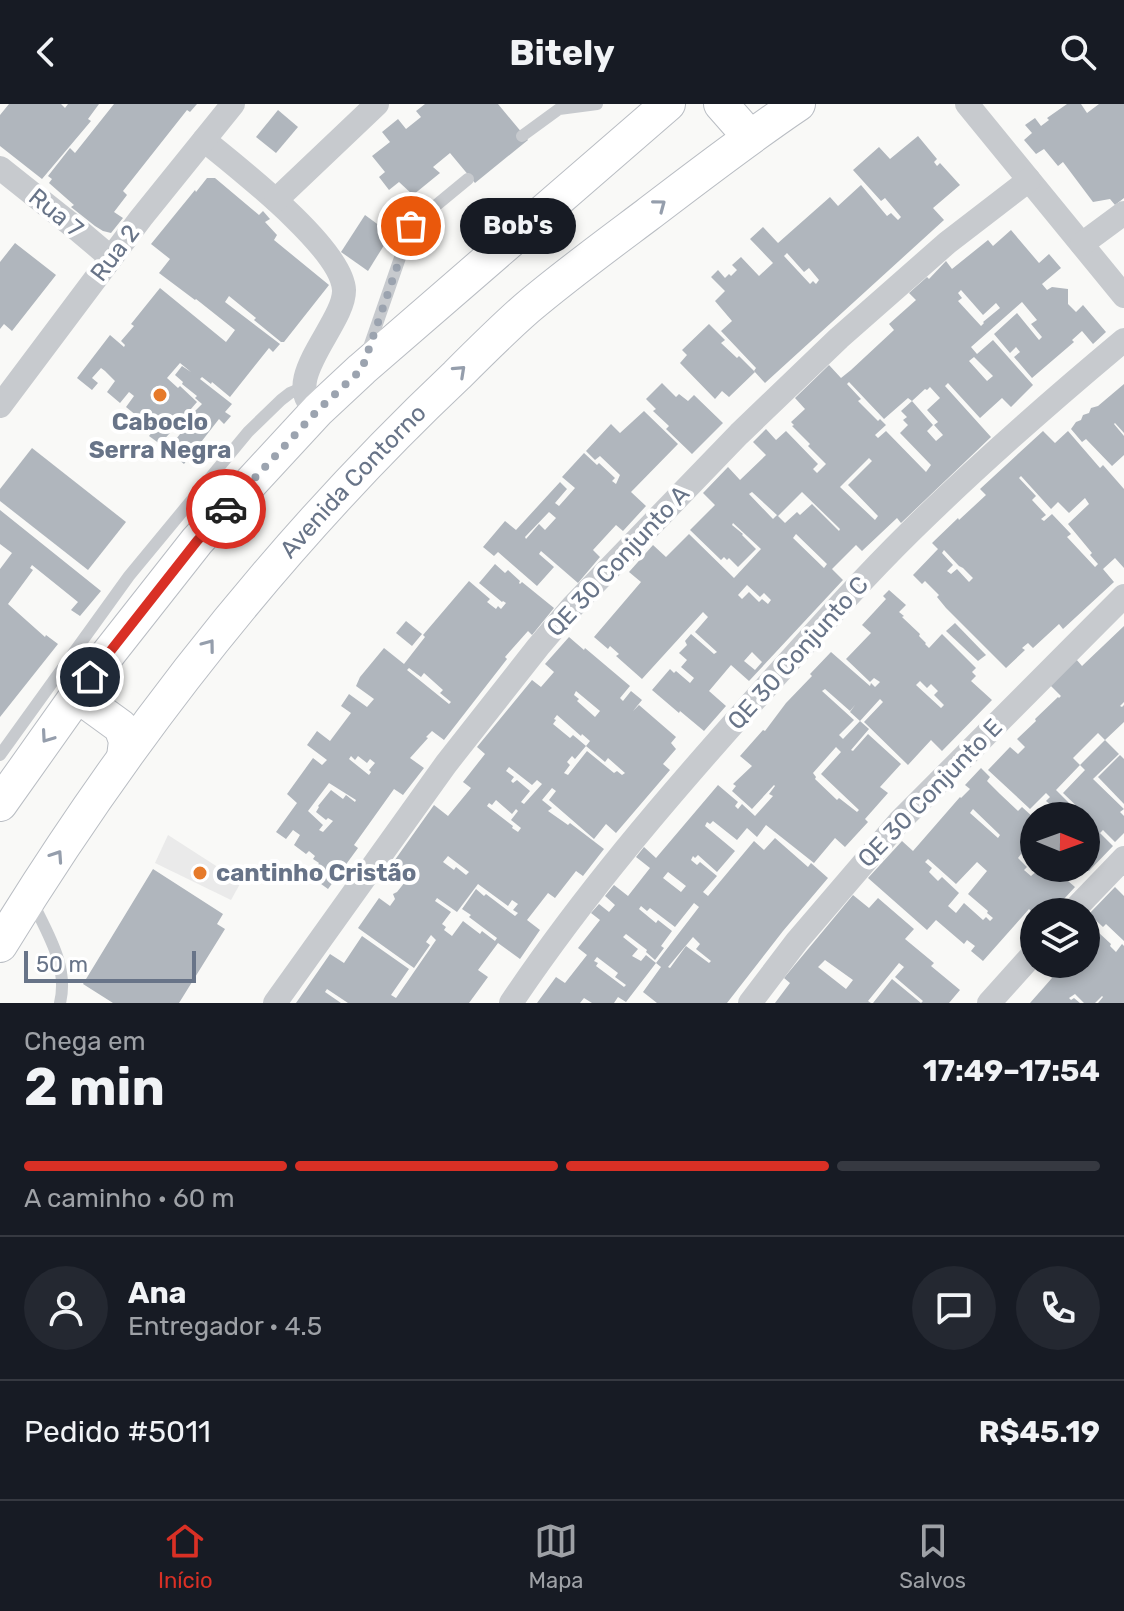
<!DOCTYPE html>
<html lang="pt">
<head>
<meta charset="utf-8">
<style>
	body { margin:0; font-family:Rubik,sans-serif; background:#242831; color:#f1f3f6; height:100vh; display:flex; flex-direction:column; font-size:30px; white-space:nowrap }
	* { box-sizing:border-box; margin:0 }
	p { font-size:26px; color:#9ea1a6 }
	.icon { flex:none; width:44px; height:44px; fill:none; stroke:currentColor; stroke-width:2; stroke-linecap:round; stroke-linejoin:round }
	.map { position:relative; height:899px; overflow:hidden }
	.sheet { display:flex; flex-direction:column; background:#171b24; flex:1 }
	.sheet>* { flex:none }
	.needle { width:52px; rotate:91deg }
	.buttons { position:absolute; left:1020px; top:698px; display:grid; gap:16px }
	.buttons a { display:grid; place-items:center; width:80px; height:80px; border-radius:50%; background:#171b24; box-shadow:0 4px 12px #0003; font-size:40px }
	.scale { position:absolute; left:24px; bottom:20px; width:172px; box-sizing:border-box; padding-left:8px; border:4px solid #687488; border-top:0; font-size:22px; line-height:28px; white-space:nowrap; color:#687488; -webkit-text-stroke:6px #fff; paint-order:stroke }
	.pin { position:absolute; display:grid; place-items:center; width:68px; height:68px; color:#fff; margin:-34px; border:4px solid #fff; border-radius:50%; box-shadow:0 2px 8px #0007 }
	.courier { position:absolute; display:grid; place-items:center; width:80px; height:80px; margin:-40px; border:6px solid #d93025; border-radius:50%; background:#fff; color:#222; box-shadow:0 2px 10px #0007 }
	.bubble { position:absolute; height:56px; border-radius:28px; background:#171b24; box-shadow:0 4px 12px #0003; font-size:26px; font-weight:700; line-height:56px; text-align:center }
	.head em { font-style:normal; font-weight:700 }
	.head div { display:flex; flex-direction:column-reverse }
	.head { display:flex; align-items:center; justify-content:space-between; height:136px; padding:0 24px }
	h1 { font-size:52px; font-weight:700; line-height:60px }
	.bar { display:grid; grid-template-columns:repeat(4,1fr); gap:12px 8px; align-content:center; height:96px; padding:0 24px }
	.bar i { height:10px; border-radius:6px; background:#363941 }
	.bar .active { background:#d93025 }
	.bar p { grid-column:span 4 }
	.line { display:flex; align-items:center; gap:20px; padding:0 24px; border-top:2px solid #363941 }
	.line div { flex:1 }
	.round { display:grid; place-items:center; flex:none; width:84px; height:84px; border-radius:42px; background:#242831 }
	header { display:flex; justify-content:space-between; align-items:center; height:104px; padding:0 24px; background:#171b24; font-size:36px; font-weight:700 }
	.menu { display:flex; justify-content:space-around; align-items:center; height:112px; border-top:2px solid #363941; background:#171b24; font-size:22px; color:#9ea1a6 }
	.menu a { display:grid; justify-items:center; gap:4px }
	.menu .active { color:#d93025 }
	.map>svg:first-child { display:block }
	.built { fill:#eaeaea }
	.building { fill:#b0b6bd; fill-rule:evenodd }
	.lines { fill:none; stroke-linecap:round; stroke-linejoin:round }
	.secondary-casing { stroke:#b9bdc3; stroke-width:36 }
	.service { stroke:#c7cace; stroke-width:12 }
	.minor { stroke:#c7cace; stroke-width:24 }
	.secondary { stroke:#fff; stroke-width:34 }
	.oneway { stroke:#959eac }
	.done { stroke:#9ba3af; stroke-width:8; stroke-dasharray:0 14.4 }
	.route { stroke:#d93025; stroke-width:10 }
	.poi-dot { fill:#e67a2a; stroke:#fff; stroke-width:3 }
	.labels { text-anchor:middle; stroke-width:8; stroke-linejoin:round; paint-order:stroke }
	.street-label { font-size:24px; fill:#687488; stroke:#fff }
	.poi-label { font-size:24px; font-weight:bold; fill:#687488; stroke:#fff }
</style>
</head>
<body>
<header><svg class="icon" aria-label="back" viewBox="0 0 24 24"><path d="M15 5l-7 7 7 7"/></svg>Bitely<svg class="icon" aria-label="search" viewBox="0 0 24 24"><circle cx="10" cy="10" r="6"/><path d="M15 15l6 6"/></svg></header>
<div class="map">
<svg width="1124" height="899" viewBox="0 0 1124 899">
	<rect width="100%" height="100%" fill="#f9f9f7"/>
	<path class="built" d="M168,731L241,778L231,796L155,759Z"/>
	<g class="building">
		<path d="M9,0H61L65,4L68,0H99L88,15L91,17L42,75L0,42V11Z"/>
		<path d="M114,0H197L190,8L187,6L123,87L127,91L114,108L123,114L111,129L103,127L95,122L71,103L74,101L49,79L52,75L48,72L70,44L75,49Z"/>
		<path d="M425,0H498L528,36L475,79L450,49L433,63L440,69L413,91L399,78L389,86L379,73L385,68L372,52L390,38L382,28L398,15L406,25L421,13L416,7Z"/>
		<path d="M1067,0H1081L1087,9L1099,0H1124V94L1115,101L1110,95L1093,98L1063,58L1058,62L1044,45L1036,50L1024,36L1032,29L1025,21L1035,14L1041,22L1049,16L1047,14Z"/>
		<path d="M278,6L298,23L276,49L256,33Z"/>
		<path d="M918,32L937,55L934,58L937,62L940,59L960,81L933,104L944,116L765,279L754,267L756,264L721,227L732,217L715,197L725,187L711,173L718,166L725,174L729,170L731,172L737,166L732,161L741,153L759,172L773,159L750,135L763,123L778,139L830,93L838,102L861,81L887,112L891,109L898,116L901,113L885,94L881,97L853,66L879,43L890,55ZM787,149L804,168L809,164L819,176L816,180L813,177L810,180L784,152Z"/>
		<path d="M207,74H215L259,111L263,107L270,115L265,118L277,131L274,136L329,181L284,238H281L254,216L256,214L229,192L225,198L280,240L273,248L269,244L230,293L212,278L211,280L202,273L200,275L232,300L225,308L231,312L224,320L219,315L184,360L167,346L185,324L179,319L160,340L149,332L154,326L126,303L134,292L129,288L120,299L107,288L115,277L105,267L101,264L92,274L98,279L92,286L77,274L110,231L124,243L125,241L121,237L134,222L131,220L160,184L226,238L235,226L196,195L195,196L159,169L170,155L151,140L195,86L196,88ZM180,259L191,268L182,262L175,271L183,278L182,280L197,292L195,294L202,300L187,315L184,313L197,298L180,282L178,284L167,274Z"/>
		<path d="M365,111L391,130L368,167L341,148Z"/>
		<path d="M1011,126L1039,159L1049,150L1061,164L1042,180L1047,186L1052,183L1068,185V200L1076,208L1083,201L1106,228L1093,240L1082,227L1072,236L1074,238L1032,274L1014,253L1020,248L1016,243L1010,249L994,230L1017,209L1039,236L1042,233L1031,220L1037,216L1022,198L971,243L977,250L993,236L1033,281L1011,303L1002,294L980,314L948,279L945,282L991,333L901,419L897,414L862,447L856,441L832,465L843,476L749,577L731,561L709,587L726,602L704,627L680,607L679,609L652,586L670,565L674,569L676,567L690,579L694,574L681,563L687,556L679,549L687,541L685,537L691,530L714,550L717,548L695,528L708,513L703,508L642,575L616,552L619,550L610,542L608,545L594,533L641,478L629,468L653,441L666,453L689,430L734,474L761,445L733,419L732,421L743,430L742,431L756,445L738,463L729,454L727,456L724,453L721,456L690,426L715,401L703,389L728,363L740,376L766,351L753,338L766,325L776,336L786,327L818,360L813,365L817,369L826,360L808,342L810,340L792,322L794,321L791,318L805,305L795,294L829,261L841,274L851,266L894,226L889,220L916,196L909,189L927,173L929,175L946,157L952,165L988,136L993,142ZM961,186L983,211L996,199L1000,204L983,218L984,219L981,222L958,197L962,194L958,189ZM974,253L993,272L987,277L969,257ZM849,278L884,315L908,294L912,297L925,285L927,286L930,283L940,294L927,306L938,318L934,321L943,331L936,337L927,327L933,321L912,297L901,307L907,313L903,316L908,321L900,329L931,361L926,368L886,327L878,334L875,331L886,321L880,315L878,317L858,297L861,295L847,280ZM869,354L872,357L848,381L878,412L875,416L840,383ZM752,388L778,412L802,388L840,425L839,427L812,400L800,411L797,408L785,419L777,411L773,415L749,390ZM796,430L827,460L824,464L793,434ZM747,481L760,493L764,489L771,496L768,500L762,495L759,498L749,488L742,495L738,491ZM752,548L762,558L755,566L744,557Z"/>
		<path d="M15,139L56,171L12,227L4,220L0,225V158Z"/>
		<path d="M709,220L725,236L721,239L737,254L739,252L755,268L729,293L722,287L715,295L680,259L687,251L682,246Z"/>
		<path d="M662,279L676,293L679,290L688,297L694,291L723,319L692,350L666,325L669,322L653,307L656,305L646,295Z"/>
		<path d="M1124,280V329L1115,319L1114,320L1124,332V351L1112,362L1086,335L1082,338L1071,325L1076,318L1081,316L1083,311L1089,309L1091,304L1098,302Z"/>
		<path d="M644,307L678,340L631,388L646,402L623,427L616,421L593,446L600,453L578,479L541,447L539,450L554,463L537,482L498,448L494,452L483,443L505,417L516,426L560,378L567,385L555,399L559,402L575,384L562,373L584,349L597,361L599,359L615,374L612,377L616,380L620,371L600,352L595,356L586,347L611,320L620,329ZM549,408L556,414L545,426L539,420L526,435L525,433Z"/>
		<path d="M1043,327L1055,339L1068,327L1100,364L1103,361L1124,385V464L1115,454L1103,465L1114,478L1063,525L1059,520L1033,544L1028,539L1022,544L1025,546L1006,564L946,504L937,493L939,491L925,477L922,480L913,471L938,445L932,439L958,414L959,416L986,391L980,385ZM1021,372L1051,405L1058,398L1069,409L1085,394L1089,400L1068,420L1092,449L1090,451L1098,460L1095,463L1067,433L1071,430L1052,410L1044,417L1041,415L1046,411L1032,396L1036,392L1019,374ZM944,446L959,462L963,464L973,474L969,478L957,465L951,470L947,467L953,461L942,449Z"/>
		<path d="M32,344L126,418L88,466L0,397V385Z"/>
		<path d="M0,406L101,487L80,512L71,506L78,498L32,461L30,464L33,466L8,500L45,533L46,531L58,540L0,613V465L12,449L0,440Z"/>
		<path d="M495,460L505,469L508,466L520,477L519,479L520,480L522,478L554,504L532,531L528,527L505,553L507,555L444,636L432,627L426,633L428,634L410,654L424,664L403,691L394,685L354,741L358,744L328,785L310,772L319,759L313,755L315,752L309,747L306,750L294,741L300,731L293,726L286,735L276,728L297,699L287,690L313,654L322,661L327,656L307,641L317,627L330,637L351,609L341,602L349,590L367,603L374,595L356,582L360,573L384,544L404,560L425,533L423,531L469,477L490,495L487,498L496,505L498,502L501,505L506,499L503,497L502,498L479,479ZM409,564L421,573L424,569L443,586L440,589L451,598L449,600L407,566ZM351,652L355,656L358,652L367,659L370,655L375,659L369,666L371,668L369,671L349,655ZM329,679L356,696L355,698L346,691L343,695L331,686L318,702L319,703L316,708L326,716L328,714L333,717L323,728L319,726L323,721L308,707Z"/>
		<path d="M889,486L906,501L899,508L904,512L902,513L920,530L919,532L926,539L925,540L929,544L942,530L976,564L972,568L976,572L971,577L992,596L942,647L931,636L908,661L864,618L883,598L880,595L860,617L850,608L855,601L850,607L825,585L822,587L854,616L839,631L843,635L860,617L869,625L851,646L853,647L868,630L901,660L880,683L888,689L865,715L868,718L845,743L835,734L814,759L766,721L757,733L747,724L737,736L713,717L710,720L707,718L705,722L735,747L717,768L698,751L695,754L693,752L691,756L697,761L700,758L717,772L703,788L708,792L754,737L764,746L775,734L808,763L811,759L828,774L783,827L727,899H657L643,888L661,863L656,859L699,803L694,799L675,823L650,804L647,807L641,802L639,805L656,819L658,816L672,827L661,842L664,844L655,856L646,848L647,846L626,830L623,833L638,845L632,852L641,857L646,851L656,859L626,898L618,893L614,899H592L584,894L580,899H537L556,873L565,879L587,851L578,844L600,816L591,809L599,800L609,808L615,801L605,792L614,781L628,792L650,764L636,753L644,743L656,754L718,681L738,698L735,702L738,705L742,700L755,712L773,692L769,690L775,682L774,681L752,705L732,687L736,682L733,680L752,662L740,652L763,626L765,627L786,599L812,572L810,570L831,548L870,582L871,579L875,583L880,578L874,574L870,578L846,555L871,529L862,521L886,495L883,492ZM920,577L927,584L931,580L938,587L934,591L944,601L941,604L916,581ZM836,643L841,648L821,670L859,706L857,708L839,694L837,696L815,675L816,673L813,669ZM668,768L686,782L681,788L663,774ZM693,833L700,840L696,845L711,857L709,859L686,842L670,864L668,863ZM597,853L618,869L615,873L626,881L624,883L596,862L598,859L594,857Z"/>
		<path d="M406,517L422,530L412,542L396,529Z"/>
		<path d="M955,519L986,551L978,557L946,527Z"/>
		<path d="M1124,522V598L1120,602L1122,603L1124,601V618L1105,636L1098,629L1073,654L1080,661L1056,686L1082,712H1041L1051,701L1046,697L1050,693L1046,689L1030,705L988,666L1010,643L1018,650L1025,643L1017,635L1036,617L1035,615L1058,593L1059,594L1061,592L1050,581L1076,555L1082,562Z"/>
		<path d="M569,533L584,546L585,544L630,582L620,594L623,597L631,587L642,596L633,607L639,601L676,633L671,639L676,645L663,660L670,666L616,729L606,720L594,735L549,696L556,687L552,684L542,696L552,704L548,707L568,721L570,719L604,745L583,772L576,767L555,794L548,789L527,816L540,826L520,855L498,839L478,866L488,873L469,899H348L327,885L325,888L341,899H296L330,850L344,859L362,832L409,865L391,891L396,894L436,836L431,831L426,838L430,841L414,864L358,824L379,794L390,802L395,795L393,790L397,788L409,773L392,760L434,701L448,712L471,684L463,678L485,650L477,643L532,576L541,583L554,568L545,560ZM576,587L600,607L595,613L577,597L579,595L574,591ZM557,611L581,632L582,630L590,637L586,642L573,631L570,634L553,620L556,616L554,615ZM586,642L605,658L608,654L625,669L622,671L617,667L614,669L587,647L568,671L564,669L570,661L567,658L572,652L575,655ZM509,663L532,681L537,676L542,680L524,700L521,698L530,687L517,676L513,679L511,677L514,673L506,667ZM496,696L512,710L516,705L518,707L511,716L521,724L518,728L512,724L513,722L487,702L489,699L492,701ZM448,752L469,768L466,771L456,763L454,766L443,758ZM478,780L508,802L512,796L518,800L513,806L518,809L515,812L486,790L484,792L476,785L462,805L471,811L469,813L497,834L495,837L482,827L480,830L463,817L452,832L444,826L446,823L442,820L451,808L435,797L437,794L457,808Z"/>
		<path d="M1105,636L1119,650L1093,675L1124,705L1120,708L1124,712V729L1115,738L1103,726L1100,729L1113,742L1089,767L1086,764V715L1088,713L1063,689L1085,666L1080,661Z"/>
		<path d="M1120,651L1124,655V700L1098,673Z"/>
		<path d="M981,664L990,673L987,677L1000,690L1018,707L1022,703L1034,714V726L1028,732L1032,737L1034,735V762L1021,750L1018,754L1027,763L1024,766L1031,772L1038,766L1036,764H1080L1068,777L1075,783L1052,808H1034V810L1029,805L983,857L971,847L975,842L967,836L964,840L936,816L927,826L868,774L902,737L913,747L960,693L961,694L970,685L965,681ZM973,705L1000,731L998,734L970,709ZM928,755L956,780L977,758L987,767L968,790L988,807L987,809L993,814L990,817L986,813L983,816L964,799L956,809L948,802L959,789L942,773L938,777L929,768L932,764L925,758Z"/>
		<path d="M153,765L223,810L217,820L225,825L179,899H113L83,880Z"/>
		<path d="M1115,783L1124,792V837L1106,820L1103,823L1089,810Z"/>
		<path d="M853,791L869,804L878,794L914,825L905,835L934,859L931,862L960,886L949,899H921L923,897L895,873L904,863L899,859L868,897L871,899H775L790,879L784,874ZM825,856L853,876L846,885L818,863Z"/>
		<path d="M1098,828L1111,840L1110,842L1116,848L1122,840L1124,842V899H1098L1103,893L1102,892L1095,899H1084L1075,890L1069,894L1071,896L1074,894L1080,899H1030L1052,874L1050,872L1061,860H1086V841Z"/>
		<path d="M892,875L921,899H873Z"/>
	</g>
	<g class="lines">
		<defs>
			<g id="secondary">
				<path d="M721,0L750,33"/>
				<path d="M77,591L121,623L126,637L124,653"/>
				<path d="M0,700L90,573L197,437L318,306L362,265L668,0"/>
				<path id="s1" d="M0,841C128,632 279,439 457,271C480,248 503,225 527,204C566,171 607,141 647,111C697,73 746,35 798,0"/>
			</g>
		</defs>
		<use href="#secondary" class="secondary-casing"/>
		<g class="service">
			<path d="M522,32L559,5L597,0"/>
			<path d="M367,249L411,122L468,75"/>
			<path d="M0,651L129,472L248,328L281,296L290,289L304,283"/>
			<path d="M32,797C47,829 69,862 60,899"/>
		</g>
		<g class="minor">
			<path d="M967,0L1124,192"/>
			<path d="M204,36C237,63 342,144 344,186C345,220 276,280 318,306"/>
			<path d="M0,64L78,126L111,154"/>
			<path d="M276,96L377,0"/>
			<path d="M1082,140L1124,109"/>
			<path d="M0,302L141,114L233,0"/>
			<path d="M1072,808L1124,754"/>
			<path d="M275,899L446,660L538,543L573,502L739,330L839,234L947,139L1029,76"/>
			<path d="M511,899C582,793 665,696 750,601C803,542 855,482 911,427C979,360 1051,297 1124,236"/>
			<path d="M750,899L797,837L899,718L1124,492"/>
			<path d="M989,899L1034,849"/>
		</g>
		<use href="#secondary" class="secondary"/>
	</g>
	<defs><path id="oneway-chevron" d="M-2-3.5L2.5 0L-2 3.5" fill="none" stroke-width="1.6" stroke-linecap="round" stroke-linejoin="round" transform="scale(2)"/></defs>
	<g class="oneway">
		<use href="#oneway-chevron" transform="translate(660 101) rotate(-37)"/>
		<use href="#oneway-chevron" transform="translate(460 267) rotate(-43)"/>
		<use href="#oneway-chevron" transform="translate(209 541) rotate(-53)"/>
		<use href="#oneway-chevron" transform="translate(47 633) rotate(125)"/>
		<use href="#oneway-chevron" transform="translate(57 752) rotate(-56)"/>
	</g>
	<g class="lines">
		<path class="done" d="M226,405L318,306L362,265L411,122"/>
		<path class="route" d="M90,573L197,437L226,405"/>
	</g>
	<g class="poi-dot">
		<circle cx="160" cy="291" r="8"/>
		<circle cx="200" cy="769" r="8"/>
	</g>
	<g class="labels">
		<g class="street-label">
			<text transform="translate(56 109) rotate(39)" y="8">Rua 7</text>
			<text transform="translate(115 149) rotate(-53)" y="8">Rua 2</text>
			<text dy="8" stroke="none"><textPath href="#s1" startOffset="584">Avenida Contorno</textPath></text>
			<text transform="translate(618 457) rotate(-47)" y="8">QE 30 Conjunto A</text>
			<text transform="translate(798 549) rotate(-48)" y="8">QE 30 Conjunto C</text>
			<text transform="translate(930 689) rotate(-46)" y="8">QE 30 Conjunto E</text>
		</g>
		<g class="poi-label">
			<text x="160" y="326">Caboclo<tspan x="160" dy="28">Serra Negra</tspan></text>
			<text x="216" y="777" text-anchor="start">cantinho Cristão</text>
		</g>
	</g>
</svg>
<div class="buttons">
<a><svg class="needle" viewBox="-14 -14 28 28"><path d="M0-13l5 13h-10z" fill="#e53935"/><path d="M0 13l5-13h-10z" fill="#9ea1a6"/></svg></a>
<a><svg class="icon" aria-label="layers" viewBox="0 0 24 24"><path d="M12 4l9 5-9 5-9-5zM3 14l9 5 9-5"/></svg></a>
</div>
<div class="scale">50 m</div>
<div class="pin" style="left:411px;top:122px;background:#ea580c"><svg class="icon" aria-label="bag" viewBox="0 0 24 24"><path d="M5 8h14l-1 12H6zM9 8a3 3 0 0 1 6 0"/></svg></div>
<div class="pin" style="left:90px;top:573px;background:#1f2937"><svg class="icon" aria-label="home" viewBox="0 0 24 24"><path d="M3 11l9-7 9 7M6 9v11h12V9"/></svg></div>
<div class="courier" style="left:226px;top:405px"><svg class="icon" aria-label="car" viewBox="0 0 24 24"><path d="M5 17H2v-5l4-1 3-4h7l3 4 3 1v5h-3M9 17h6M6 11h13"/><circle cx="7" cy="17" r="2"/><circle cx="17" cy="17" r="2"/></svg></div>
<div class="bubble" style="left:460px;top:94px;width:116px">Bob's</div>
</div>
<section class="sheet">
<div class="head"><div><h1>2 min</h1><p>Chega em</p></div><em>17:49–17:54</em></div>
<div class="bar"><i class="active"></i><i class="active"></i><i class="active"></i><i></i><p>A caminho · 60 m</p></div>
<div class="line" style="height:144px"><a class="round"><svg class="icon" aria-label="person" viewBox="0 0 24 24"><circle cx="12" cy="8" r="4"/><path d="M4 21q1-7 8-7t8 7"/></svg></a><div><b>Ana</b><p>Entregador · 4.5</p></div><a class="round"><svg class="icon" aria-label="chat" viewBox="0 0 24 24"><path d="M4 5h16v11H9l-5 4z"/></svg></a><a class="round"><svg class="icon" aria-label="phone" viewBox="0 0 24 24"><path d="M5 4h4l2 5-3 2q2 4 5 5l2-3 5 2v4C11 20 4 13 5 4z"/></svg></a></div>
<div class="line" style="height:104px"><div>Pedido #5011</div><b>R$45.19</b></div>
</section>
<nav class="menu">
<a class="active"><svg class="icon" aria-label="home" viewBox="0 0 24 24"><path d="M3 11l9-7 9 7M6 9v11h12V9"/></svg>Início</a>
<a><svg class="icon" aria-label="map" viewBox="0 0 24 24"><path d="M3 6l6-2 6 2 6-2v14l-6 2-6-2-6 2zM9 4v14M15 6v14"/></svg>Mapa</a>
<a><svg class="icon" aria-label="saved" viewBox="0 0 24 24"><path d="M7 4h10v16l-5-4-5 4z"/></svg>Salvos</a>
</nav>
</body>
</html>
